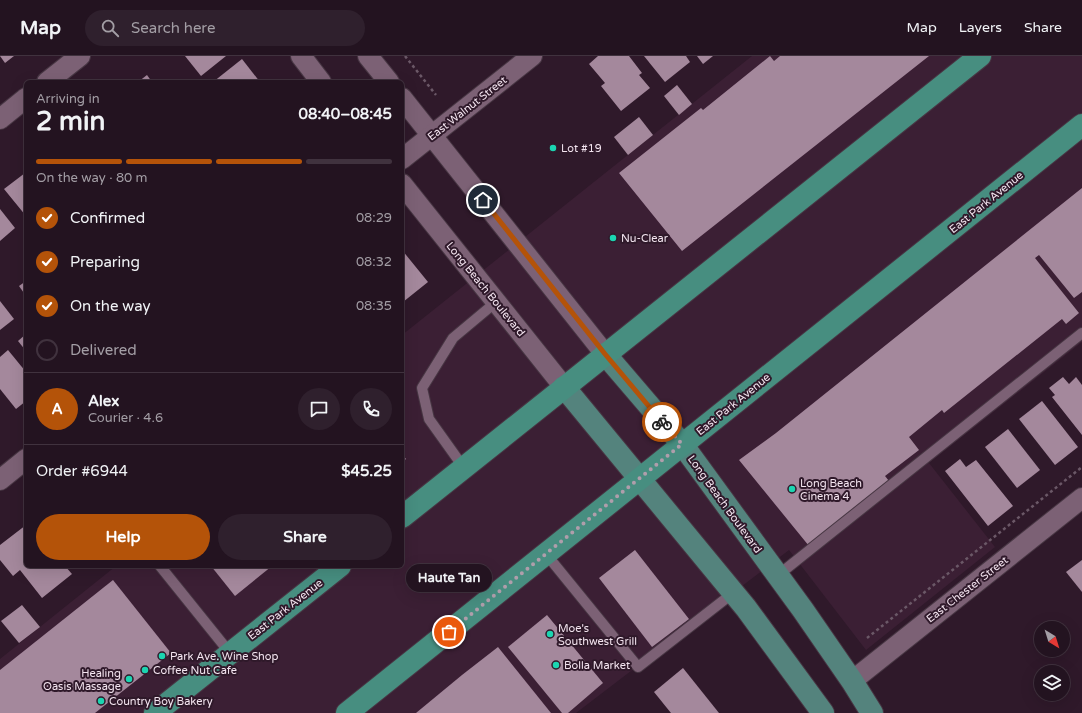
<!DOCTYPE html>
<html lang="en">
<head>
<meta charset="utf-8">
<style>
	body { margin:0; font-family:"Varela Round",sans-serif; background:#2f202d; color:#f1f3f6; height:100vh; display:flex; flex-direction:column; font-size:15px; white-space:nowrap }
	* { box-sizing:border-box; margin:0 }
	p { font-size:13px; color:#a39ea5 }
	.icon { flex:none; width:22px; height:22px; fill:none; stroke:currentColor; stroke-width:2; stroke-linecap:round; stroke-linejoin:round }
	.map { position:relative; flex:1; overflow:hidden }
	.drawer { position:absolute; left:24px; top:24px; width:380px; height:488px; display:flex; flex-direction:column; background:#231320; border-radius:6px; box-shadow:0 4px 16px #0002,0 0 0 1px #40323e }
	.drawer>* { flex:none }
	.needle { width:26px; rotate:142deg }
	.buttons { position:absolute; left:1034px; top:565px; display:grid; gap:8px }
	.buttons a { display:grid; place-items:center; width:36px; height:36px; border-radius:50%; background:#231320; box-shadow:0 4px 16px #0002,0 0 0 1px #40323e; font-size:20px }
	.pin { position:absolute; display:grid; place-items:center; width:34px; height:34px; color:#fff; margin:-17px; border:2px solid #fff; border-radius:50%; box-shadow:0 1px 4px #0007 }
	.courier { position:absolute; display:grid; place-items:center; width:40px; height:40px; margin:-20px; border:3px solid #b45309; border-radius:50%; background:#fff; color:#222; box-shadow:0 1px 5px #0007 }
	.bubble { position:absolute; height:28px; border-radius:14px; background:#231320; box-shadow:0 4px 16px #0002,0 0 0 1px #40323e; font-size:13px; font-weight:700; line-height:28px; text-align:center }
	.overview em { font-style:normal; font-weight:700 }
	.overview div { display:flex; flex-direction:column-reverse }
	.overview { display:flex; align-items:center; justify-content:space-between; height:68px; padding:0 12px }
	h1 { font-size:26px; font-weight:700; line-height:30px }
	.bar { display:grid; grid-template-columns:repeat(4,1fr); gap:6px 4px; align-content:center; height:48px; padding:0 12px }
	.bar i { height:5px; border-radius:3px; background:#40323e }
	.bar .selected { background:#b45309 }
	.bar p { grid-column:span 4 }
	.line { display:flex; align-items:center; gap:10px; padding:0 12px; border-top:1px solid #40323e }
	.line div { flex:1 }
	.round { display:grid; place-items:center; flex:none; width:42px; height:42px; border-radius:21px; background:#2f202d }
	ol { padding:0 12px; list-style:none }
	li { display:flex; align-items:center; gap:12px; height:44px }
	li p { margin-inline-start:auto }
	li .icon { padding:4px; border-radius:50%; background:#b45309; color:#fff; stroke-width:4 }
	li:last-child { color:#a39ea5 }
	li i { width:22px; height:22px; border:2px solid #40323e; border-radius:50% }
	.cta { display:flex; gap:8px; margin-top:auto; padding:8px 12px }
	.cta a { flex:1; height:46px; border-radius:24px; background:#b45309; color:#fff; font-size:16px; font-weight:700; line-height:46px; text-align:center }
	.cta a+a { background:#2f202d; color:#f1f3f6 }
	header { display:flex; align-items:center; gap:24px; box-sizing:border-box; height:56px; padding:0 20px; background:#231320; border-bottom:1px solid #40323e }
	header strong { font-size:19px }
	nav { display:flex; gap:22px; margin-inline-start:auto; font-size:14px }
	.search { width:280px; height:36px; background:#2f202d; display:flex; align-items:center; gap:10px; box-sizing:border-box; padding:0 14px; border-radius:22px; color:#a39ea5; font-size:15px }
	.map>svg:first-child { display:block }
	.built { fill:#3b1f34 }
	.building { fill:#a4889c }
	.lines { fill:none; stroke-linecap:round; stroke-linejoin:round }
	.service-casing { stroke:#473643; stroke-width:12 }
	.minor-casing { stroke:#473643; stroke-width:22 }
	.primary-casing { stroke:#473643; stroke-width:24 }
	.trunk-casing { stroke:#473643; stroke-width:24 }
	.path { stroke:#6b5867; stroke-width:2.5; stroke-dasharray:3 3; stroke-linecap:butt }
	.service { stroke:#7c6175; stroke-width:10 }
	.minor { stroke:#7c6175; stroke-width:20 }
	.primary { stroke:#54837d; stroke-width:22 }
	.trunk { stroke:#478e80; stroke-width:22 }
	.done { stroke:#af9eab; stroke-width:4; stroke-dasharray:0 7.2 }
	.route { stroke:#b45309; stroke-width:5 }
	.poi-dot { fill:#1bd5b1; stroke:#2f192a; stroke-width:1.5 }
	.labels { text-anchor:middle; stroke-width:4; stroke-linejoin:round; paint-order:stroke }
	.street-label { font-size:11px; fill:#f4e5f0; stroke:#2f192a }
	.poi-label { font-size:11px; fill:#f4e5f0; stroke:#2f192a; text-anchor:start }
</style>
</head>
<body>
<header>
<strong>Map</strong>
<div class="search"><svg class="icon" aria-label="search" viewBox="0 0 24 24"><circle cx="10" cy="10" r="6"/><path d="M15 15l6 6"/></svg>Search here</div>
<nav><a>Map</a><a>Layers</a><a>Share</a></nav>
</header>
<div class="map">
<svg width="1082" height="657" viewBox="0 0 1082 657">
	<rect width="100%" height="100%" fill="#2f192a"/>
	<path class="built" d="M752,0H1082V286L929,407L995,491L866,594L789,494L576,657H0V603L116,510H402V279Z"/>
	<g class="building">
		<path d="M0,0H14L5,7Z"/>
		<path d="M185,0H226L201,20Z"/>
		<path d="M598,0H629L642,17L639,19L650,32L621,55L601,30L605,27L589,8Z"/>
		<path d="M644,0H686L690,6L665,26Z"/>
		<path d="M697,0H713L703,8Z"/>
		<path d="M770,0L774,5L780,0H929L682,195L619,117L701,52L703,54Z"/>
		<path d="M242,3L260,26H213Z"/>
		<path d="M147,19L152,26H138Z"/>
		<path d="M677,29L692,48L679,59L664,40Z"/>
		<path d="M639,61L653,79L628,99L614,81Z"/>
		<path d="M26,111V160L4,133L25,117L23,114Z"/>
		<path d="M1082,132V236L1074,242L1039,199L1035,202L1079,257L1066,268L1062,263L944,357L942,354L909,381L919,394L885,420L889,425L809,490L739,404L776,377Z"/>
		<path d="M0,153L15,172L0,185Z"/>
		<path d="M402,194L428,226L403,246L402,245Z"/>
		<path d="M26,225V240L19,230Z"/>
		<path d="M0,245L14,263L0,274Z"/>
		<path d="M26,278V295L18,285Z"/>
		<path d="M8,294L26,316V345L16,353L0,333V301Z"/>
		<path d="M1063,321L1069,328L1076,321L1082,329V379L1052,341L1055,339L1049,332Z"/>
		<path d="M1042,345L1078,391L1055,409L1019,363Z"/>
		<path d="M1008,373L1040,414L1017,432L985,391Z"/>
		<path d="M402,398L406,403L402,406Z"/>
		<path d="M960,403L966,411L976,404L1013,450L988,470L945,415Z"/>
		<path d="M26,469V510H65L72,518L42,542L20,514L13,520L0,504V489Z"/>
		<path d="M635,494L689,563L652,591L599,522Z"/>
		<path d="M1082,504V536L1066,516Z"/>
		<path d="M211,510H272L235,540Z"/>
		<path d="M113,524L171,597L95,657H0V614Z"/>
		<path d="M22,549L40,571L19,587L1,565Z"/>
		<path d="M547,559L603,627L568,657H562L508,591Z"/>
		<path d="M498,591L551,657H416L462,619Z"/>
		<path d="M683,612L719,657H671L654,636Z"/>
	</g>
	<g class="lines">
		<defs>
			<g id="service">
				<path d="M464,412L429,363L422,332L453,282L496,246"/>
				<path d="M546,498L638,611L733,537"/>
				<path d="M160,510L230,597"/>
				<path d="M777,520L1082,277"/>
			</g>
			<g id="minor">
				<path d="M301,0L321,26"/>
				<path d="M368,0L389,26"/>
				<path d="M47,26L80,0"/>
				<path d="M402,42L605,298"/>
				<path d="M0,63L26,42"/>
				<path d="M402,103L532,0"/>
				<path d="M402,128L564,331"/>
				<path d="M0,424L26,403"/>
				<path d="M852,625L1082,442"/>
			</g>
			<g id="primary">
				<path d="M605,298L682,388L803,554L852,625L872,657"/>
				<path d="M564,331L746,552L823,657"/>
			</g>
			<g id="trunk">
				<path d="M402,461L980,0"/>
				<path d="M155,657L340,510"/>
				<path d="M347,657L1082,69"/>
			</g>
		</defs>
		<use href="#service" class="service-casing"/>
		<use href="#minor" class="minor-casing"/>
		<use href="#primary" class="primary-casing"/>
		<use href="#trunk" class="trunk-casing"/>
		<g class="path">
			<path d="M405,0L436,39"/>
			<path d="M867,582L1082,411"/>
		</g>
		<use href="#service" class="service"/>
		<use href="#minor" class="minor"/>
		<use href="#primary" class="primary"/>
		<use href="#trunk" class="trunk"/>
	</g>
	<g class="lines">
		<path class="done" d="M449,576L682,388L662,366"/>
		<path class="route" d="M483,144L605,298L662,366"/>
	</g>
	<g class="poi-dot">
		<circle cx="553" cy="92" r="4"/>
		<circle cx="613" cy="182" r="4"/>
		<circle cx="792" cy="433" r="4"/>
		<circle cx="550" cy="578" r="4"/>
		<circle cx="162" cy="600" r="4"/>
		<circle cx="556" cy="609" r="4"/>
		<circle cx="145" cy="614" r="4"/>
		<circle cx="129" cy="623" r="4"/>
		<circle cx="101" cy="645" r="4"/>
	</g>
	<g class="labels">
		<g class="street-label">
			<text transform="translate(467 52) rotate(-38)" y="4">East Walnut Street</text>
			<text transform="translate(986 146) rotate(-39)" y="4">East Park Avenue</text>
			<text transform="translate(486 233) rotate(51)" y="4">Long Beach Boulevard</text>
			<text transform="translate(733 348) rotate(-39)" y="4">East Park Avenue</text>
			<text transform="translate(725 448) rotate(54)" y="4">Long Beach Boulevard</text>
			<text transform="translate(967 533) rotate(-38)" y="4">East Chester Street</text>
			<text transform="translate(285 553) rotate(-38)" y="4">East Park Avenue</text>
		</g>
		<g class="poi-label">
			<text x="561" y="96">Lot #19</text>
			<text x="621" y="186">Nu-Clear</text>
			<text x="800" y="431">Long Beach<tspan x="800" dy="13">Cinema 4</tspan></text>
			<text x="558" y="576">Moe's<tspan x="558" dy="13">Southwest Grill</tspan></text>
			<text x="170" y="604">Park Ave. Wine Shop</text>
			<text x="564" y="613">Bolla Market</text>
			<text x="153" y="618">Coffee Nut Cafe</text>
			<text x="121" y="621" text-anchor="end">Healing<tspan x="121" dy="13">Oasis Massage</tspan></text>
			<text x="109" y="649">Country Boy Bakery</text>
		</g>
	</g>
</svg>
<div class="buttons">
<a><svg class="needle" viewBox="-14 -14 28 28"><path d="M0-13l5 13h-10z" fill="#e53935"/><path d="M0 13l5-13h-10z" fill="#a39ea5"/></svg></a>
<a><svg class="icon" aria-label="layers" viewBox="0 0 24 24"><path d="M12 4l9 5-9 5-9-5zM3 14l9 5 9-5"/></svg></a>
</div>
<div class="pin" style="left:449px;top:576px;background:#ea580c"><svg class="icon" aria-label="bag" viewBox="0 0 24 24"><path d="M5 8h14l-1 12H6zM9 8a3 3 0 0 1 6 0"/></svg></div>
<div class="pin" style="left:483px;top:144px;background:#1f2937"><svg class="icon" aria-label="home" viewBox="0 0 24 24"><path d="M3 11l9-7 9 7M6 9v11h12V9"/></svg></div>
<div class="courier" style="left:662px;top:366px"><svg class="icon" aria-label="bike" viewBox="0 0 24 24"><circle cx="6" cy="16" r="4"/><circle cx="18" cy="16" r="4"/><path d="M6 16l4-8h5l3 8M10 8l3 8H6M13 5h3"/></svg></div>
<div class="bubble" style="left:406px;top:508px;width:86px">Haute Tan</div>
<section class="drawer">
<div class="overview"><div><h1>2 min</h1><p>Arriving in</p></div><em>08:40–08:45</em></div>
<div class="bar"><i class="selected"></i><i class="selected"></i><i class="selected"></i><i></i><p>On the way · 80 m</p></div>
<ol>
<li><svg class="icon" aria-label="check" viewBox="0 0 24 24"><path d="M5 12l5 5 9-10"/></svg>Confirmed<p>08:29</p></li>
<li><svg class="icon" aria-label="check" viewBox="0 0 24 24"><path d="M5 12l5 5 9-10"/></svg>Preparing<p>08:32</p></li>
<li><svg class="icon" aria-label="check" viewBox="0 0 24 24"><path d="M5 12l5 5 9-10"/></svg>On the way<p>08:35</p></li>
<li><i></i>Delivered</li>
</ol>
<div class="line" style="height:72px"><b class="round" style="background:#b45309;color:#fff">A</b><div><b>Alex</b><p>Courier · 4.6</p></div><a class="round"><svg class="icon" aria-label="chat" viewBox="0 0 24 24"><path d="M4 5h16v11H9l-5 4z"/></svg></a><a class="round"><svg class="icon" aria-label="phone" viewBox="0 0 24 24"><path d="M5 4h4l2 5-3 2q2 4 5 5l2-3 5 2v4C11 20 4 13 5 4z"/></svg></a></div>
<div class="line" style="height:52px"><div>Order #6944</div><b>$45.25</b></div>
<div class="cta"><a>Help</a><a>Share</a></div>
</section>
</div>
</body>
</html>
